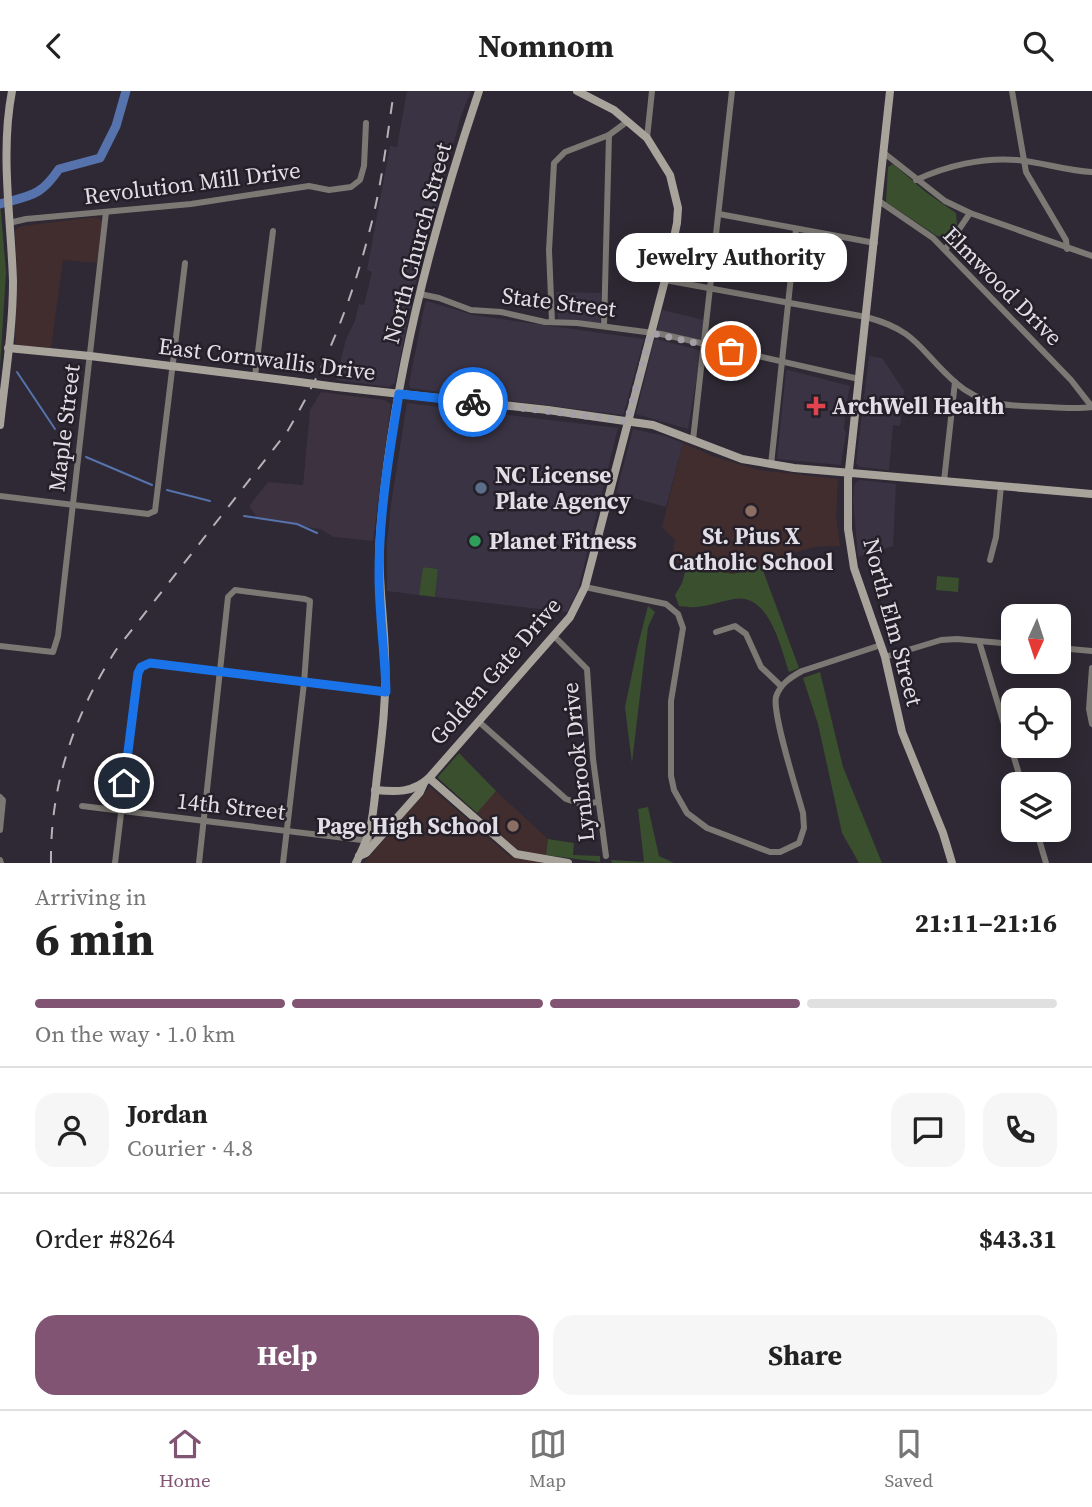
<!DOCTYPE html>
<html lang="en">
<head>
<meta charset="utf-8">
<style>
	body { margin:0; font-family:"Source Serif 4",serif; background:#f6f6f6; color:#222; height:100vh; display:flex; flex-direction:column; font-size:26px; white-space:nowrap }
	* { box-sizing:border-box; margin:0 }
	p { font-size:23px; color:#767676 }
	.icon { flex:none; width:38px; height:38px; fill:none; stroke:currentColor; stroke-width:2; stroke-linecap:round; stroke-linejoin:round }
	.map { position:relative; height:772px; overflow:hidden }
	.side { display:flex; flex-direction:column; background:#fff; flex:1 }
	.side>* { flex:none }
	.needle { width:46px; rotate:183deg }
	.buttons { position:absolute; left:1001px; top:513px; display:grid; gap:14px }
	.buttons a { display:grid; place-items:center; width:70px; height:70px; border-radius:14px; background:#fff; box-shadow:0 4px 18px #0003; font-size:35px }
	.pin { position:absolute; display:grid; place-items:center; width:60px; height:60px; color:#fff; margin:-30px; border:4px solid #fff; border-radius:50%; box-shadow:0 2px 7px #0007 }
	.courier { position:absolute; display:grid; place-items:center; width:70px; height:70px; margin:-35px; border:5px solid #1a73e8; border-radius:50%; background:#fff; color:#222; box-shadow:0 2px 9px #0007 }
	.bubble { position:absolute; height:49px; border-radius:21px; background:#fff; box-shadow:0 4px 18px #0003; font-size:23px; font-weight:700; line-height:49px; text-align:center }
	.summary em { font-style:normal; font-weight:700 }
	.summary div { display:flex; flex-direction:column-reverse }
	.summary { display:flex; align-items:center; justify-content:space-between; height:119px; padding:0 35px }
	h1 { font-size:46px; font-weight:700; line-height:52px }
	.bar { display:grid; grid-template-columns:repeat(4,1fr); gap:10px 7px; align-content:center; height:84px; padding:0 35px }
	.bar i { height:9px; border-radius:5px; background:#e0e0e0 }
	.bar .current { background:#805472 }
	.bar p { grid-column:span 4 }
	.line { display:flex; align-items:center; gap:18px; padding:0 35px; border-top:2px solid #e0e0e0 }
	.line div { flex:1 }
	.round { display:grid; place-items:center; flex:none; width:74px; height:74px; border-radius:21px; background:#f6f6f6 }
	.cta { display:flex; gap:14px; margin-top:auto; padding:14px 35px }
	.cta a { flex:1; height:80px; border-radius:21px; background:#805472; color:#fff; font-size:28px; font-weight:700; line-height:80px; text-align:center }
	.cta a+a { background:#f6f6f6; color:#222 }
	header { display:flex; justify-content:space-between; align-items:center; height:91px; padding:0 35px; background:#fff; font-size:32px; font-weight:700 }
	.menu { display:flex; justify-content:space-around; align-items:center; height:98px; border-top:2px solid #e0e0e0; background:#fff; font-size:19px; color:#767676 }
	.menu a { display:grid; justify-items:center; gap:4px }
	.menu .current { color:#805472 }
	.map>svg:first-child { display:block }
	.built { fill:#3a3343 }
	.industrial { fill:#3d323f }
	.education { fill:#412d2e }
	.green { fill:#3a4f2e }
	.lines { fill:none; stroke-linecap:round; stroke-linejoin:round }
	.stream { stroke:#5673ad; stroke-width:2 }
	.river { stroke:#5673ad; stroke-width:9 }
	.street { stroke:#7c7873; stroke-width:6 }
	.secondary { stroke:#a9a49b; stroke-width:8 }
	.rail { stroke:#b5b2b9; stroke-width:2; stroke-dasharray:12 12; stroke-linecap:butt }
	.secondary-bridge { stroke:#a9a49b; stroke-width:8 }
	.done { stroke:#a29fa7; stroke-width:7; stroke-dasharray:0 12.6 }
	.route { stroke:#1a73e8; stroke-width:9 }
	.health-dot { fill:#e0444e; stroke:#241f29; stroke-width:2.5 }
	.service-dot { fill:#5c6f8a; stroke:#241f29; stroke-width:2.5 }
	.education-dot { fill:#8d6e63; stroke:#241f29; stroke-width:2.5 }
	.leisure-dot { fill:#2e9e5b; stroke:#241f29; stroke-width:2.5 }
	.labels { text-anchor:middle; stroke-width:5; stroke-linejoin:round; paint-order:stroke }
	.street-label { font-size:23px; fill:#e1dee5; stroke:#241f29 }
	.poi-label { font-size:23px; font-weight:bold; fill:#e1dee5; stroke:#241f29; text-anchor:start }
</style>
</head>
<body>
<header><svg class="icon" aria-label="back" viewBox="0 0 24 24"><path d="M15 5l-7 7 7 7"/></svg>Nomnom<svg class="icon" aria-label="search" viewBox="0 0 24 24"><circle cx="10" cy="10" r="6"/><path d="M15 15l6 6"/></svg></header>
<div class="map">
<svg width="1092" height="772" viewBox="0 0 1092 772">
	<rect width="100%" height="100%" fill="#2e2934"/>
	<g class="built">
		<path d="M407,0H471L461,25L416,190L395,292L389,296L336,289L346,248L355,230L359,213L364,214L372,181L367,179L390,55L397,56Z"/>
		<path d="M556,201L601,202L600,232L558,229Z"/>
		<path d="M427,210L473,224L644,248L624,322L623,324L410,297L409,293L425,212Z"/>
		<path d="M662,219L704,229L701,250L657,240Z"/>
		<path d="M656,248L699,259L701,261L688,338L636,323L654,250Z"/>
		<path d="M869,265L882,267L904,300L900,335L893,334L889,379L859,376L856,372Z"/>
		<path d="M788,279L850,295L846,314L844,338L846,342L841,374L777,368L786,280Z"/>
		<path d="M407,312L618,337L578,499L567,521L435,506L438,478L423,476L419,504L387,500V452L391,413Z"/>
		<path d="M633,338L665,345L683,352L666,416L616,402Z"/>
		<path d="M859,389L896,393L893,455L858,466L853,408L854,394Z"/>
	</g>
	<path class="industrial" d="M321,301L385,309L391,313L373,450L334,446L320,438L258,428L249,415L268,391L303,394L310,319Z"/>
	<g class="education">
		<path d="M96,126L102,130L97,172L63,169L51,257L17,254L15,250L17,186L15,139L22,135Z"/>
		<path d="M683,352L712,365L759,379L838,388L836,425L840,455L813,456L733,483L671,470L675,449L662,436Z"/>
		<path d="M430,696L512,767L514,756L477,722L496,700L548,748L545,772H364Z"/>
	</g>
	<g class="green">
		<path d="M893,73L927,102L956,122L957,134L952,144L943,146L937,145L886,111L888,76Z"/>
		<path d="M0,111L6,181L0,277Z"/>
		<path d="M687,474L733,483L761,474L799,577L789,581C781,557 769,501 734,508C713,512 701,519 679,515L675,504L682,492Z"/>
		<path d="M423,476L438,478L435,506L419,504Z"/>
		<path d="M937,485L959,487L958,501L936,499Z"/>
		<path d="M648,515L655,521L648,536L632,672L625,616L638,554Z"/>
		<path d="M820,581L843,676L882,772H859L842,742L818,633L803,587Z"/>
		<path d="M459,662L496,700L477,722L439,688L438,686Z"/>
		<path d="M648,716L659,765L674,772H612L611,769L644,771L638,718Z"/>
		<path d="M548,748L574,752L573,764L600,765V771L546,764Z"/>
	</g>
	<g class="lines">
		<g class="stream">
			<path d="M17,281L55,338"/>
			<path d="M86,366L152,394"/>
			<path d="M167,399L210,410"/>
			<path d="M244,425L297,433L317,442"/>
		</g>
		<path class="river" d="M0,113C31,104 40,106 59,78L100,67L116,35L126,0"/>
		<g class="street">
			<path d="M1012,0L1026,81L1066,149L1067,158"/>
			<path d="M647,47L652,0"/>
			<path d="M884,62L945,110L970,122L1092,165"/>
			<path d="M916,89C946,75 983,66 1017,69C1042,71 1066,80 1092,81"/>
			<path d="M879,110L933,147L1071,289L1092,316"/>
			<path d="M719,123L875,152"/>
			<path d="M9,132L26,128L191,113L309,95L329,99L351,96L360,89L364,75L366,32"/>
			<path d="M945,159L970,122"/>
			<path d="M665,189L866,226C919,240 919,260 956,292C983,316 1014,315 1048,316C1063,317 1078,318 1092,316"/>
			<path d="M420,203L439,207L471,219L501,221L545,231L577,232L661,243L859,288"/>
			<path d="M552,231L549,159L554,72L565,61L609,44L628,30"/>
			<path d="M604,235L609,44"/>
			<path d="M255,285L273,140"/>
			<path d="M693,349L732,0"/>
			<path d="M771,374L796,138"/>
			<path d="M944,390L955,291"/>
			<path d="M0,405L148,423L155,420L185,172"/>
			<path d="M990,469L996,446L1001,395"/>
			<path d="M585,496L666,513L678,523L683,537L671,610V685L674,699L687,722L707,737L770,761H780L799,752L804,737L803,722C797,700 772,623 776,606C780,593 791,586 802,580L881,554"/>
			<path d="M716,541L735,535L746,543L761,576L781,595"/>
			<path d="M554,545L587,578L593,668L606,765"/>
			<path d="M979,550L1022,693"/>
			<path d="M0,555L53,561L58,545L106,121"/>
			<path d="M1059,557L1092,560"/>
			<path d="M885,566L941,549L957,548L1013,553"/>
			<path d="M1092,577L1089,618L1092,633"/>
			<path d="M478,630L566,708L581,713L598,711"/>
			<path d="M0,706L3,709L0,739"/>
			<path d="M82,715L370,750"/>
			<path d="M1036,738L1046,772"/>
			<path d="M0,769L1,772"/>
			<path d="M115,772L138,582L141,576L150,572L386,602"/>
			<path d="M199,772L228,506L235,499L305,508L310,510L304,592L283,772"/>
		</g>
		<g class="secondary">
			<path d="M890,0L848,388V438L854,477L885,566L902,641L943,742L952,772"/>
			<path d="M8,257L90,265L292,290"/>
			<path d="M337,296L548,319L653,334L742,368L794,377L1092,403"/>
			<path d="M0,334C5,287 13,238 13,190C11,127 0,62 12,0"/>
			<path d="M429,687L516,763L568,772"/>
			<path d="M375,699C396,701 413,702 429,687L570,526L585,496L665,189L677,132L678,117L670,84L647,47L614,19L577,0"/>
			<path d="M359,765L366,762L420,701L424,692"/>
			<path d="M356,772C361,761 367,750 370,738C374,721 375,703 377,685C382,645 387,605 385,564C384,523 377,484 380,443C392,292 431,143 479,0"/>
		</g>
		<path class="rail" d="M51,772C50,694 74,624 116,559L287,341C325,277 352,210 370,138C382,93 387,46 394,0"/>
		<path class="secondary-bridge" d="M292,290L337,296"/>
	</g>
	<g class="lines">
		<path class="done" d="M473,311L627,330L651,242L731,260"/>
		<path class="route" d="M124,692L138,582L141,576L150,572L386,601C385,562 379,523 379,484C379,423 389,363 399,303L473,311"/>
	</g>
	<path class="health-dot" d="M812.5 304.5h7v7h7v7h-7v7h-7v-7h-7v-7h7z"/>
	<circle class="service-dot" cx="481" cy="397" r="7"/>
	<g class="education-dot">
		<circle cx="751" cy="420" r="7"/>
		<circle cx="513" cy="735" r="7"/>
	</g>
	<circle class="leisure-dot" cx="475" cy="450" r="7"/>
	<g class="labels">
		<g class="street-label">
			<text transform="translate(192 92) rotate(-7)" y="8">Revolution Mill Drive</text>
			<text transform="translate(417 152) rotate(-75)" y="8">North Church Street</text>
			<text transform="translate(1003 195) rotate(45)" y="8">Elmwood Drive</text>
			<text transform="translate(559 211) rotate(7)" y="8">State Street</text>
			<text transform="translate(267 268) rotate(7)" y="8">East Cornwallis Drive</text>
			<text transform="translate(64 337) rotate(-83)" y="8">Maple Street</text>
			<text transform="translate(893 531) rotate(75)" y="8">North Elm Street</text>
			<text transform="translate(495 580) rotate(-49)" y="8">Golden Gate Drive</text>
			<text transform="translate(578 671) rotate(-96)" y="8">Lynbrook Drive</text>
			<text transform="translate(231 715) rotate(6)" y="8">14th Street</text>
		</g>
		<g class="poi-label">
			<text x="832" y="323">ArchWell Health</text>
			<text x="495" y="392">NC License<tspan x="495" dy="26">Plate Agency</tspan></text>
			<text x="751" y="453" text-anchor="middle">St. Pius X<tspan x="751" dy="26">Catholic School</tspan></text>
			<text x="489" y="458">Planet Fitness</text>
			<text x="499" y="743" text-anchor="end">Page High School</text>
		</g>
	</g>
</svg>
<div class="buttons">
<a><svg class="needle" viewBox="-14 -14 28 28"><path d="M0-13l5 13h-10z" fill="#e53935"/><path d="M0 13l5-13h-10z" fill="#767676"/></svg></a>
<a><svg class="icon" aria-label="locate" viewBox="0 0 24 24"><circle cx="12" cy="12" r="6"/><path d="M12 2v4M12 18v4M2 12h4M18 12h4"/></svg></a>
<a><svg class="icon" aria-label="layers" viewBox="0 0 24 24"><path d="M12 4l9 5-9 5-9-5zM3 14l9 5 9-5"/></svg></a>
</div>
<div class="pin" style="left:731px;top:260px;background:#ea580c"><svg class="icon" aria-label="bag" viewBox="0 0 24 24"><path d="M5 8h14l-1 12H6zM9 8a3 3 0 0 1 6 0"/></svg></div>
<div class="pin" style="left:124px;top:692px;background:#1f2937"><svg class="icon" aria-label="home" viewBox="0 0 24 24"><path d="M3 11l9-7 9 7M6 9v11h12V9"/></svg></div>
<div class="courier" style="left:473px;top:311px"><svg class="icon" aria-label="bike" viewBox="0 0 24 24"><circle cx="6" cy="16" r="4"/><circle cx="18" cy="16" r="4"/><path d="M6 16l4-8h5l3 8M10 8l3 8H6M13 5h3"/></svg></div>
<div class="bubble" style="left:616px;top:142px;width:231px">Jewelry Authority</div>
</div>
<section class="side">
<div class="summary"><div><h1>6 min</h1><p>Arriving in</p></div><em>21:11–21:16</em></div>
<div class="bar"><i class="current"></i><i class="current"></i><i class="current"></i><i></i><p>On the way · 1.0 km</p></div>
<div class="line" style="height:126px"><a class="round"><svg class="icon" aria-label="person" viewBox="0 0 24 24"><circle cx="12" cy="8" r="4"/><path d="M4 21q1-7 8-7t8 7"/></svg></a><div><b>Jordan</b><p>Courier · 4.8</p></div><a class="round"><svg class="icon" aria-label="chat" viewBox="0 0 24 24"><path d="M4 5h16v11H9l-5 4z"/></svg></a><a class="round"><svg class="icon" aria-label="phone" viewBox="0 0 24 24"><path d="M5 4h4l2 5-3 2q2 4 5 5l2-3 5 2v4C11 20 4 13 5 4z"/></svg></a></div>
<div class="line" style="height:91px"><div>Order #8264</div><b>$43.31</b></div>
<div class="cta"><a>Help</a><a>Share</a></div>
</section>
<nav class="menu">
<a class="current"><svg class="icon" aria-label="home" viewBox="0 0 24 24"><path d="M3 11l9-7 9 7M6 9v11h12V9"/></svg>Home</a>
<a><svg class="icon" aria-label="map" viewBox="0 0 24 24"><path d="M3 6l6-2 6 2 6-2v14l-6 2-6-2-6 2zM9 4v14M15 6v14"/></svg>Map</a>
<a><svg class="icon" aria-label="saved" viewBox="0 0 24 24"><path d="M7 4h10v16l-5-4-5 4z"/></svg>Saved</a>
</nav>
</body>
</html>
